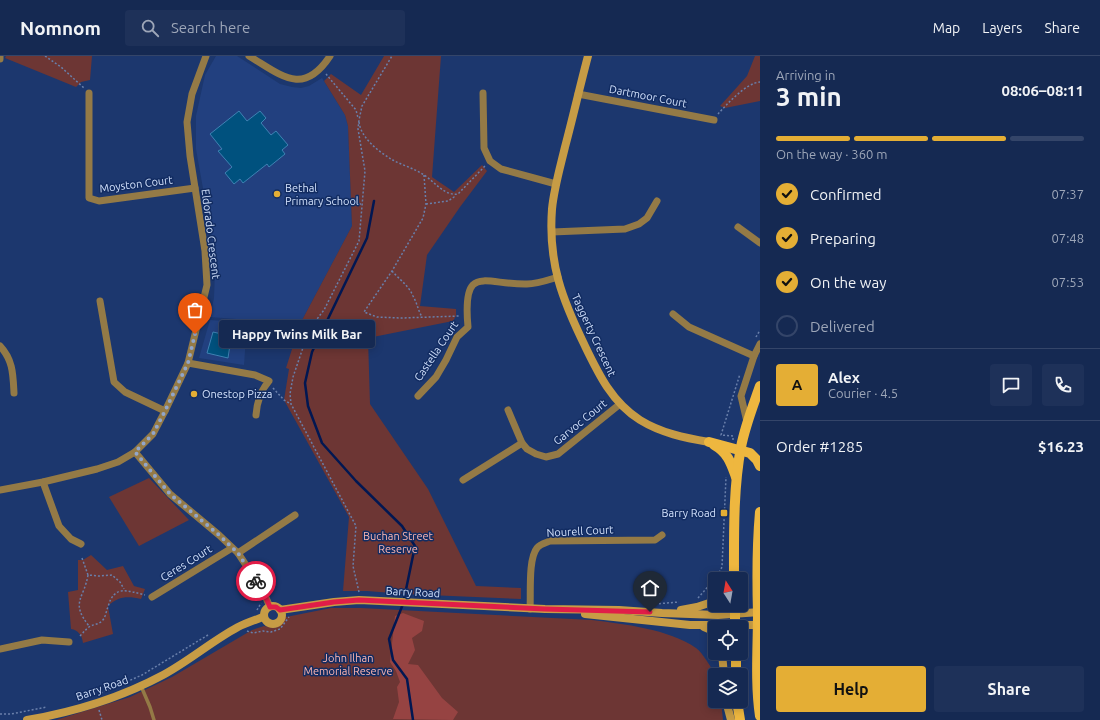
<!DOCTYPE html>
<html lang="en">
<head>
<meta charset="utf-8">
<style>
	body { margin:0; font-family:Ubuntu,sans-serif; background:#1e3159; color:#f1f3f6; height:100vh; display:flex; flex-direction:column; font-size:15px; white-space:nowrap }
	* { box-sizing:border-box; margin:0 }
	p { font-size:13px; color:#9da6b8 }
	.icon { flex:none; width:22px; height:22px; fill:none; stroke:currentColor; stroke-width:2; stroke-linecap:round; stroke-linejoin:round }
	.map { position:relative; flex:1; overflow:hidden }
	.details { display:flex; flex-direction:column; background:#152952; width:340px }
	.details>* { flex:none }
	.needle { width:26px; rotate:349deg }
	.buttons { position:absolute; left:708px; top:516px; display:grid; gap:8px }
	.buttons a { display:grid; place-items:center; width:40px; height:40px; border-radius:4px; background:#152952; box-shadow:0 2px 10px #0003,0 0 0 1px #344569; font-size:20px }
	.pin { position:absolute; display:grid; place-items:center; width:34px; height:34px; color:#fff; margin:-41px -17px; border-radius:50% 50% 50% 0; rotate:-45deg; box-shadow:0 0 4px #0007 }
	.pin .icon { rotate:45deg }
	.courier { position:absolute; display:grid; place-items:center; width:40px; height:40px; margin:-20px; border:3px solid #e11d48; border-radius:50%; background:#fff; color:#222; box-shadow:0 1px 5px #0007 }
	.bubble { position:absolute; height:28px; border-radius:4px; background:#152952; box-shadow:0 2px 10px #0003,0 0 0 1px #344569; font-size:13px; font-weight:700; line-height:28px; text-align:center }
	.summary em { font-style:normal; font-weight:700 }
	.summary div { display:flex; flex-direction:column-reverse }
	.summary { display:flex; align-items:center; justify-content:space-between; height:68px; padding:0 16px }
	h1 { font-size:26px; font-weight:700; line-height:30px }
	.bar { display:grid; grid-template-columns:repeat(4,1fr); gap:6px 4px; align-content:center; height:48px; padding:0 16px }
	.bar i { height:5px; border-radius:3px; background:#344569 }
	.bar .active { background:#e4ae35 }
	.bar p { grid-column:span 4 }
	.line { display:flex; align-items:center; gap:10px; padding:0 16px; border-top:1px solid #344569 }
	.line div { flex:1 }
	.round { display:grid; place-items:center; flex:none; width:42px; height:42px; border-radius:4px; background:#1e3159 }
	ol { padding:0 16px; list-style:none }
	li { display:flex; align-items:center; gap:12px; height:44px }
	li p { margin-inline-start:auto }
	li .icon { padding:4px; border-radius:50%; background:#e4ae35; color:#111; stroke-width:4 }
	li:last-child { color:#9da6b8 }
	li i { width:22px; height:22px; border:2px solid #344569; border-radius:50% }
	.cta { display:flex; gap:8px; margin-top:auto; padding:8px 16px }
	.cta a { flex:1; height:46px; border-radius:4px; background:#e4ae35; color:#111; font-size:16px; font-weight:700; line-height:46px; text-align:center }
	.cta a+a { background:#1e3159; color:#f1f3f6 }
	header { display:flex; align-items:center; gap:24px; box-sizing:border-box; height:56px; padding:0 20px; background:#152952; border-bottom:1px solid #344569 }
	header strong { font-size:19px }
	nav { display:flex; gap:22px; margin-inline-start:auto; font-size:14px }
	.search { width:280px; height:36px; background:#1e3159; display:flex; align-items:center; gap:10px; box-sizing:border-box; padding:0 14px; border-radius:4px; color:#9da6b8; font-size:15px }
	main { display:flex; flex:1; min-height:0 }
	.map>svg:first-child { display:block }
	.built { fill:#22407f }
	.green { fill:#6d3634 }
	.forest { fill:#964342 }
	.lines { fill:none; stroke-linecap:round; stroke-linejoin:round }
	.stream { stroke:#011752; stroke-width:2.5 }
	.building { fill:#00517e; stroke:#3f82b3 }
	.path { stroke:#697faa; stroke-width:1.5; stroke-dasharray:2 2; stroke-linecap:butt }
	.lane { stroke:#947a46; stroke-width:3.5 }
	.street { stroke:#947a46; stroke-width:7 }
	.secondary { stroke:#c79c45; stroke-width:8 }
	.primary { stroke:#eeb73f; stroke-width:10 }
	.done { stroke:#92a6ca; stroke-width:4; stroke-dasharray:0 7.2 }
	.route { stroke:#e11d48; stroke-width:5 }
	.poi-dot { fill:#e4ae35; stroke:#122c62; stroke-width:1.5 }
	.labels { text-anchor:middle; stroke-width:3; stroke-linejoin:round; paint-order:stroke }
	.street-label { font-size:11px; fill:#d2e1fc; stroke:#122c62 }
	.poi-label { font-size:11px; fill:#d2e1fc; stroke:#122c62; text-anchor:start }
	.park-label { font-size:11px; fill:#fdb5b0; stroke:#122c62 }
</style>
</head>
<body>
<header>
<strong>Nomnom</strong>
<div class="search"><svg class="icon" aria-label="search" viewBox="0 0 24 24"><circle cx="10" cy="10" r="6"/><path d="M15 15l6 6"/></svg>Search here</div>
<nav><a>Map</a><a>Layers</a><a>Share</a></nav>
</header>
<main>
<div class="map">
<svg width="760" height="664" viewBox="0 0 760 664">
	<rect width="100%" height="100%" fill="#1c376e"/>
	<g class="built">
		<path d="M216,0H237L280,28L292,31L301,32L309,30L322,22L345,59L348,70L352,170L300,268L210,261L214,242L215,214L214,194L196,93V60L205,19Z"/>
		<path d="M210,264L247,267L244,309L199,302Z"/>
	</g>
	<g class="green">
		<path d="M6,0H92L90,24L81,26L76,31L5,2Z"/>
		<path d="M384,0H441L432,121L454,136L482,109L487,115L460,151L427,199L420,250L456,253V260L453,265L368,282L370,348L428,433L476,530L521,532V543L405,538L367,535H343L349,461L284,344L289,313L286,312L300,268L352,170L348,70L345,59L324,25L331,18L361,39Z"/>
		<path d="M755,0H760V45L725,52L720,50L747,20Z"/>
		<path d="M149,422L189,464L139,490L109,441Z"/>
		<path d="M91,499L107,514L123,510L134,530L145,533L141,543C128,540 118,540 108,550L113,578L83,587C82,579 78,574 71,573L68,536L78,534V504H83Z"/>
		<path d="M331,552H361L592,564C623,568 669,573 696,592C703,597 711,612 716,619H715V645H721L723,664H56L130,641L172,621L252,574L264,570L274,572L280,570L286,561Z"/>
	</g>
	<path class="forest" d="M403,557L424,565L422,575L412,582L415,594L408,608L418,609L442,642L458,656L453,664L393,663L399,646L397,631L400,626L396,615L390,606L395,560Z"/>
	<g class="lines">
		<path class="stream" d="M374,145L367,182L312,296L305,327L308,350L322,387L356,425L402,470L415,490L403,548L389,583L393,604L407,623L413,664"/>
	</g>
	<g class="building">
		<path d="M239,55L247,65L260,55L266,62L261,67L271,79L276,75L288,89L282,94L285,98L269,111L267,108L243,127L240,123L234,128L225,117L232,111L218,95L222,93L210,78Z"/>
		<path d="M223,269L243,272L241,283L231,282L228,302L207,297L213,276L222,278Z"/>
	</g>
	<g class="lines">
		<g class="path">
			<path d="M45,0L61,11L84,32"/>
			<path d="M326,18L356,54L358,62"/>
			<path d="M718,58C727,48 746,27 760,26"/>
			<path d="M359,66C361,82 378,95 391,103C401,109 414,112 424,119C435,126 444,140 458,138L485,110"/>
			<path d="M424,119L426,148L423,162L392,215L364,256L377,261L401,262L460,260"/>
			<path d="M351,148H363"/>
			<path d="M426,148L448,145L454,141L453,139"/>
			<path d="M392,215C399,223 409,230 413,240C417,247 418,254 422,261"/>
			<path d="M756,281L760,274"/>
			<path d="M273,332L284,344L291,348"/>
			<path d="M733,384V380L721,379L740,318"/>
			<path d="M82,502L88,519L99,520L112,519L120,526L124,533"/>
			<path d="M88,519C84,543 70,546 89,570"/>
			<path d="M712,526L719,517L722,511L726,421"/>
			<path d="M359,536L353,510L356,470L291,348L290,338L293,321L309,274L317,263L324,254L359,185L365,115L358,73L359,64L362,50L392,0"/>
			<path d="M698,542L712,526L715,531"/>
			<path d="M655,548L679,546"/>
			<path d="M257,554L261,547"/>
			<path d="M247,575L253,577L263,575L271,576L280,573L289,561"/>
			<path d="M80,580C83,577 85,574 89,571C93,568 98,569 102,565C106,561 106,555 108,551C114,528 128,535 145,539"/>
			<path d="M101,637L142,619L208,579"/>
			<path d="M99,654L102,664"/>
			<path d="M0,658H11L47,651"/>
		</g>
		<path class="lane" d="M141,630L150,651L154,664"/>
		<g class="street">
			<path d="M249,0C281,19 303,41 330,0"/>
			<path d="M0,3V0"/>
			<path d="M89,37V142L99,145L195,132"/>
			<path d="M483,37L484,92L490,105L501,113L556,128"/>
			<path d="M578,38L714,64"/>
			<path d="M738,171L760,187"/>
			<path d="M552,176L625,173L639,168L647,162L657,145"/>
			<path d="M100,245L114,326L125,336L165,355"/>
			<path d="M673,258L689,271L754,300"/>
			<path d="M0,290C13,304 13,318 14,337"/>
			<path d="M188,307L255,319L269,325C260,335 257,346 256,359"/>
			<path d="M418,340L436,321L446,304L457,281L468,271C462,206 484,229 527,228C537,228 548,224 558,221"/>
			<path d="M508,354L522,387L527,393L536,398L546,401L558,398L620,348"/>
			<path d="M747,366L741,340L754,300L760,288"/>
			<path d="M135,396L170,438L219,479L238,497L263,535L270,551"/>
			<path d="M463,424L522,387"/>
			<path d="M43,426L59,470L71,483L81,488"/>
			<path d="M0,434L43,426L97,413L118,406L135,396L153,378L165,355L188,307L207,229L205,195L190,100L187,66L192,38L206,0"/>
			<path d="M238,497L295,459"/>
			<path d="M152,541L232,492"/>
			<path d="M530,553C531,538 528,503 537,492C540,488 545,487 550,485L655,484L662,479"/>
			<path d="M0,593L42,584L69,586"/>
		</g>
		<g class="secondary">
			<path d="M588,0C580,30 573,61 565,91C560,112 554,132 552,153C548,207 562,243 585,290C599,319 612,346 640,364C661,377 685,382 709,386"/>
			<circle cx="273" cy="559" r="9"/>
			<path d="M280,554L334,546L359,544L545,553L619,554L662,557L718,559L760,556"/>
			<path d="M681,554L697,551L715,545"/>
			<path d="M585,558L690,569H760"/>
			<path d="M704,571L711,574L715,578"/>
			<path d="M722,597L724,619"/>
			<path d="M726,645L731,664"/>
			<path d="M27,664C74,656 120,642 163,619C189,605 212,585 238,571C246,567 255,564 263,561"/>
		</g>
		<g class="primary">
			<path d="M709,386L750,397L757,404L760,410"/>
			<path d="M714,389C728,397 731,407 736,421"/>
			<path d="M760,456C757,490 757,523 758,557C758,591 755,626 760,660"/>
			<path d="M734,523C734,481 733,433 741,391C745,370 753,350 760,330"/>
			<path d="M735,549V571"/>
			<path d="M736,597V619"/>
			<path d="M737,645L740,664"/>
		</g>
	</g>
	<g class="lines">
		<path class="done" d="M195,278L188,307L165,355L153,378L135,396L170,438L219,479L238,497L256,525"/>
		<path class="route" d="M256,525L263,535L270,551H276L280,554L334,546L359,544L545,553L650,556"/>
	</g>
	<g class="poi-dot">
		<circle cx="277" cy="138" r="4"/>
		<circle cx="194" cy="338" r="4"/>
		<rect x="720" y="453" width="8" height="8" rx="2"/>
	</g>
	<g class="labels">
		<g class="street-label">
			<text transform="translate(648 40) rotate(11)" y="4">Dartmoor Court</text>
			<text transform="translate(136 128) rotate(-7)" y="4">Moyston Court</text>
			<text transform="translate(211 178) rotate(83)" y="4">Eldorado Crescent</text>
			<text transform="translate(594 279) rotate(65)" y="4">Taggerty Crescent</text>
			<text transform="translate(436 295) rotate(-56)" y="4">Castella Court</text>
			<text transform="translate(580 366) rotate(-39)" y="4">Garvoc Court</text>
			<text transform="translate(580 475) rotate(-3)" y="4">Nourell Court</text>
			<text transform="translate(186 507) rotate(-32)" y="4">Ceres Court</text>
			<text transform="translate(413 536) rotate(3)" y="4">Barry Road</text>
			<text transform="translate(102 632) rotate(-19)" y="4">Barry Road</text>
		</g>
		<g class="poi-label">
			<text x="285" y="136">Bethal<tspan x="285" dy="13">Primary School</tspan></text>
			<text x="202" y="342">Onestop Pizza</text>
			<text x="716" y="461" text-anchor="end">Barry Road</text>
		</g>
		<g class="park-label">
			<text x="398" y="484">Buchan Street<tspan x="398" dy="13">Reserve</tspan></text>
			<text x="348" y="606">John Ilhan<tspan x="348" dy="13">Memorial Reserve</tspan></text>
		</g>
	</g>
</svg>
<div class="buttons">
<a><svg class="needle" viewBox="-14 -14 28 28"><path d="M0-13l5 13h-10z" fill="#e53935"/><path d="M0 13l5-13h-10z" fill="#9da6b8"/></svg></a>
<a><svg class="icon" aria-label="locate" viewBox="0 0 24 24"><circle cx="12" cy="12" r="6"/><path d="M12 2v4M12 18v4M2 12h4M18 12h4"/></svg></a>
<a><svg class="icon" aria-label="layers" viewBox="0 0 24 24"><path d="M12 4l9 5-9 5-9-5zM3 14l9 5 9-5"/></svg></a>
</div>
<div class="pin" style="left:195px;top:278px;background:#ea580c"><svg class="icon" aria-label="bag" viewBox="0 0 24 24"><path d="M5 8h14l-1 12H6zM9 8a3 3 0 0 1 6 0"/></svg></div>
<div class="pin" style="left:650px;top:556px;background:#1f2937"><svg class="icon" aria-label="home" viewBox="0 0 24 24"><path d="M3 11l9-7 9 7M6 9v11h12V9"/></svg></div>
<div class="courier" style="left:256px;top:525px"><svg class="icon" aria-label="bike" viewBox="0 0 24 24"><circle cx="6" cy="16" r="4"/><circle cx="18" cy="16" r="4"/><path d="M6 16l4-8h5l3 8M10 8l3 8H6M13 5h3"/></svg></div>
<div class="bubble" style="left:219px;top:264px;width:156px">Happy Twins Milk Bar</div>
</div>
<section class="details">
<div class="summary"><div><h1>3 min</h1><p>Arriving in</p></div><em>08:06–08:11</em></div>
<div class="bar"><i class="active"></i><i class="active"></i><i class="active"></i><i></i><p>On the way · 360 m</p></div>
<ol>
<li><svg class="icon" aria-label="check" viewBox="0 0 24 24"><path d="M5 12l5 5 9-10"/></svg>Confirmed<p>07:37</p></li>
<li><svg class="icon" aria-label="check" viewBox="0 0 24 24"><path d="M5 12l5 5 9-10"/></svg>Preparing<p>07:48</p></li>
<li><svg class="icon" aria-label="check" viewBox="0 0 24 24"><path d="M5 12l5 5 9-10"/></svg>On the way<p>07:53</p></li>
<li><i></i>Delivered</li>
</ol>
<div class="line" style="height:72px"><b class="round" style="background:#e4ae35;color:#111">A</b><div><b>Alex</b><p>Courier · 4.5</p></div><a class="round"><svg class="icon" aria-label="chat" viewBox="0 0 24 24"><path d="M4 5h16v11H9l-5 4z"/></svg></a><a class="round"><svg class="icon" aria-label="phone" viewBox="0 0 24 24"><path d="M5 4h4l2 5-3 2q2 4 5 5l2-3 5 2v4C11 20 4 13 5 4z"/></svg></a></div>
<div class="line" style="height:52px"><div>Order #1285</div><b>$16.23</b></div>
<div class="cta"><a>Help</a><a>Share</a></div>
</section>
</main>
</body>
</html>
